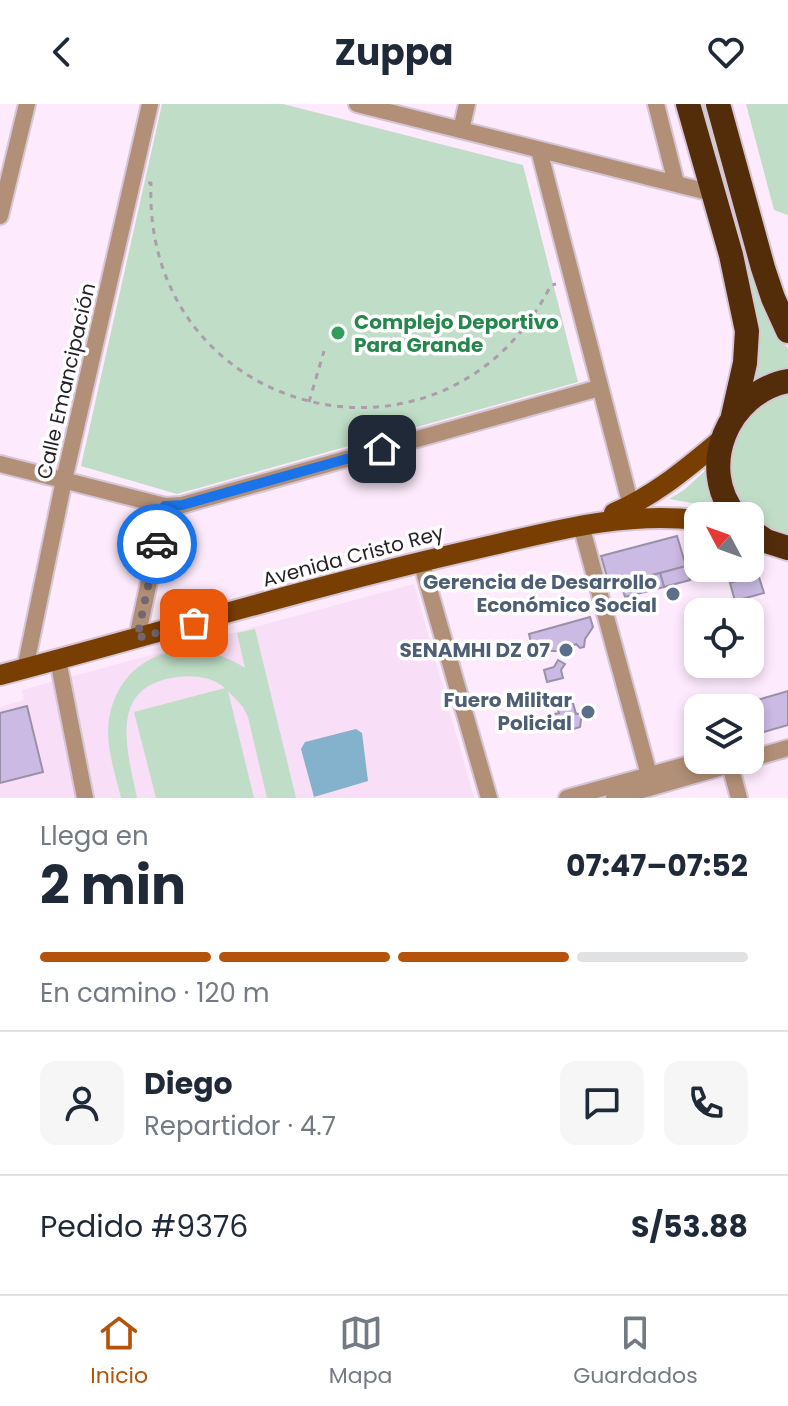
<!DOCTYPE html>
<html lang="es">
<head>
<meta charset="utf-8">
<style>
	body { margin:0; font-family:Poppins,sans-serif; background:#f6f6f7; color:#1f2937; height:100vh; display:flex; flex-direction:column; font-size:30px; white-space:nowrap }
	* { box-sizing:border-box; margin:0 }
	p { font-size:26px; color:#747a83 }
	.icon { flex:none; width:44px; height:44px; fill:none; stroke:currentColor; stroke-width:2; stroke-linecap:round; stroke-linejoin:round }
	.map { position:relative; height:694px; overflow:hidden }
	.panel { display:flex; flex-direction:column; background:#fff; flex:1 }
	.panel>* { flex:none }
	.needle { width:52px; rotate:311deg }
	.tools { position:absolute; left:684px; top:398px; display:grid; gap:16px }
	.tools a { display:grid; place-items:center; width:80px; height:80px; border-radius:16px; background:#fff; box-shadow:0 4px 12px #0003; font-size:40px }
	.pin { position:absolute; display:grid; place-items:center; width:68px; height:68px; color:#fff; margin:-34px; border-radius:16px; box-shadow:0 4px 12px #0006 }
	.courier { position:absolute; display:grid; place-items:center; width:80px; height:80px; margin:-40px; border:6px solid #1a73e8; border-radius:50%; background:#fff; color:#222; box-shadow:0 2px 10px #0007 }
	.headline em { font-style:normal; font-weight:700 }
	.headline div { display:flex; flex-direction:column-reverse }
	.headline { display:flex; align-items:center; justify-content:space-between; height:136px; padding:0 40px }
	h1 { font-size:52px; font-weight:700; line-height:60px }
	.bar { display:grid; grid-template-columns:repeat(4,1fr); gap:12px 8px; align-content:center; height:96px; padding:0 40px }
	.bar i { height:10px; border-radius:6px; background:#e0e1e3 }
	.bar .on { background:#b45309 }
	.bar p { grid-column:span 4 }
	.line { display:flex; align-items:center; gap:20px; padding:0 40px; border-top:2px solid #e0e1e3 }
	.line div { flex:1 }
	.round { display:grid; place-items:center; flex:none; width:84px; height:84px; border-radius:16px; background:#f6f6f7 }
	header { display:flex; justify-content:space-between; align-items:center; height:104px; padding:0 40px; background:#fff; font-size:36px; font-weight:700 }
	.dock { display:flex; justify-content:space-around; align-items:center; height:112px; border-top:2px solid #e0e1e3; background:#fff; font-size:22px; color:#747a83 }
	.dock a { display:grid; justify-items:center; gap:4px }
	.dock .on { color:#b45309 }
	.map>svg:first-child { display:block }
	.built { fill:#f8def6 }
	.green { fill:#c0dec7 }
	.water { fill:#84b1cb }
	.building { fill:#cabae4; stroke:#9991a7; stroke-width:2 }
	.lines { fill:none; stroke-linecap:round; stroke-linejoin:round }
	.minor-casing { stroke:#d6c5d5; stroke-width:20 }
	.major-casing { stroke:#d6c5d5; stroke-width:24 }
	.highway-casing { stroke:#d6c5d5; stroke-width:28 }
	.path { stroke:#ac9dab; stroke-width:3; stroke-dasharray:6 6; stroke-linecap:butt }
	.minor { stroke:#b29077; stroke-width:16 }
	.major { stroke:#793e01; stroke-width:20 }
	.highway { stroke:#532c0a; stroke-width:24 }
	.done { stroke:#716671; stroke-width:8; stroke-dasharray:0 14.4 }
	.route { stroke:#1a73e8; stroke-width:10 }
	.leisure-dot { fill:#2e9e5b; stroke:#fff; stroke-width:3 }
	.service-dot { fill:#5c6f8a; stroke:#fff; stroke-width:3 }
	.labels { text-anchor:middle; stroke-width:7; stroke-linejoin:round; paint-order:stroke }
	.leisure-label { font-size:20px; font-weight:bold; fill:#27864d; stroke:#fff; text-anchor:start }
	.street-label { font-size:20px; fill:#261f26; stroke:#fff }
	.service-label { font-size:20px; font-weight:bold; fill:#4e5e75; stroke:#fff; text-anchor:end }
</style>
</head>
<body>
<header><svg class="icon" aria-label="back" viewBox="0 0 24 24"><path d="M15 5l-7 7 7 7"/></svg>Zuppa<svg class="icon" aria-label="heart" viewBox="0 0 24 24"><path d="M12 20l-8-8c-3-5 5-10 8-4 3-6 11-1 8 4z"/></svg></header>
<div class="map">
<svg width="788" height="694" viewBox="0 0 788 694">
	<rect width="100%" height="100%" fill="#fdeafc"/>
	<path class="built" d="M414,480L474,694H0V603L24,596L22,586Z"/>
	<g class="green">
		<path d="M162,0H283L523,61L578,278L177,390L81,362Z"/>
		<path d="M697,0H709L774,222L788,245V266L749,283Z"/>
		<path d="M746,0H788V111L774,106Z"/>
		<path d="M788,284V437L750,418V412H744L733,396L726,351L745,309Z"/>
		<path d="M706,366L715,403L669,395L684,386Z"/>
		<path d="M255,525L296,694H267L248,613L243,603L228,587L254,694H156L134,608L225,584C212,573 194,571 177,573C107,582 127,645 137,694H121C115,669 105,641 109,615C121,546 192,529 245,564L237,529Z"/>
	</g>
	<path class="water" d="M356,625L362,629L368,677L314,693L301,645L305,638Z"/>
	<g class="building">
		<path d="M677,432L686,462L610,483L601,452Z"/>
		<path d="M698,453V464H730L732,470L716,475L714,467L694,474L689,455Z"/>
		<path d="M686,462L690,476L664,483L660,469Z"/>
		<path d="M660,469L664,483L625,493L621,479Z"/>
		<path d="M758,470L764,489L735,497L730,479Z"/>
		<path d="M590,513L593,523L585,535L584,543L580,544L576,540L561,547H546L534,551L529,530Z"/>
		<path d="M558,556L565,560L561,566L563,574L547,578L544,566L554,563Z"/>
		<path d="M788,587V621L750,632V604H730Z"/>
		<path d="M573,599L576,610L582,609L580,623L564,628L563,622L555,624L551,611L559,609L557,603Z"/>
		<path d="M27,602L43,668L0,679V609Z"/>
	</g>
	<g class="lines">
		<defs>
			<g id="minor">
				<path d="M357,0L712,89"/>
				<path d="M656,0L676,79"/>
				<path d="M461,26L467,0"/>
				<path d="M539,46L631,402"/>
				<path d="M0,112L27,0"/>
				<path d="M0,360L165,402L182,401L599,284"/>
				<path d="M581,421L649,671"/>
				<path d="M421,457L489,694"/>
				<path d="M137,534L165,402"/>
				<path d="M58,556L85,694"/>
				<path d="M25,565L64,376L150,0"/>
				<path d="M750,655L788,644"/>
				<path d="M730,661L739,694"/>
				<path d="M567,694L704,656"/>
				<path d="M614,694L747,656"/>
			</g>
			<g id="major">
				<path d="M614,409C656,391 687,364 722,335"/>
				<path d="M0,571C159,529 316,481 476,445C550,428 622,407 698,416"/>
			</g>
			<g id="highway">
				<path d="M688,0L731,151L747,227L745,259L733,312"/>
				<path d="M718,0L763,164L773,194L788,227"/>
				<path d="M736,412C696,364 728,288 788,277"/>
				<path d="M750,426L766,437L788,444"/>
			</g>
		</defs>
		<use href="#minor" class="minor-casing"/>
		<use href="#major" class="major-casing"/>
		<use href="#highway" class="highway-casing"/>
		<g class="path">
			<path d="M148,79H151C142,314 446,391 551,181L556,180"/>
			<path d="M309,298L324,247"/>
		</g>
		<use href="#minor" class="minor"/>
		<use href="#major" class="major"/>
		<use href="#highway" class="highway"/>
	</g>
	<g class="lines">
		<path class="done" d="M157,440L137,534L194,519"/>
		<path class="route" d="M157,440L165,402L182,401L382,345"/>
	</g>
	<circle class="leisure-dot" cx="338" cy="229" r="8"/>
	<g class="service-dot">
		<circle cx="673" cy="490" r="8"/>
		<circle cx="566" cy="546" r="8"/>
		<circle cx="588" cy="608" r="8"/>
	</g>
	<g class="labels">
		<g class="leisure-label">
			<text x="354" y="225">Complejo Deportivo<tspan x="354" dy="23">Para Grande</tspan></text>
		</g>
		<g class="street-label">
			<text transform="translate(66 277) rotate(-77)" y="7">Calle Emancipación</text>
			<text transform="translate(353 452) rotate(-15)" y="7">Avenida Cristo Rey</text>
		</g>
		<g class="service-label">
			<text x="657" y="485">Gerencia de Desarrollo<tspan x="657" dy="23">Económico Social</tspan></text>
			<text x="550" y="553">SENAMHI DZ 07</text>
			<text x="572" y="603">Fuero Militar<tspan x="572" dy="23">Policial</tspan></text>
		</g>
	</g>
</svg>
<div class="tools">
<a><svg class="needle" viewBox="-14 -14 28 28"><path d="M0-13l5 13h-10z" fill="#e53935"/><path d="M0 13l5-13h-10z" fill="#747a83"/></svg></a>
<a><svg class="icon" aria-label="locate" viewBox="0 0 24 24"><circle cx="12" cy="12" r="6"/><path d="M12 2v4M12 18v4M2 12h4M18 12h4"/></svg></a>
<a><svg class="icon" aria-label="layers" viewBox="0 0 24 24"><path d="M12 4l9 5-9 5-9-5zM3 14l9 5 9-5"/></svg></a>
</div>
<div class="pin" style="left:194px;top:519px;background:#ea580c"><svg class="icon" aria-label="bag" viewBox="0 0 24 24"><path d="M5 8h14l-1 12H6zM9 8a3 3 0 0 1 6 0"/></svg></div>
<div class="pin" style="left:382px;top:345px;background:#1f2937"><svg class="icon" aria-label="home" viewBox="0 0 24 24"><path d="M3 11l9-7 9 7M6 9v11h12V9"/></svg></div>
<div class="courier" style="left:157px;top:440px"><svg class="icon" aria-label="car" viewBox="0 0 24 24"><path d="M5 17H2v-5l4-1 3-4h7l3 4 3 1v5h-3M9 17h6M6 11h13"/><circle cx="7" cy="17" r="2"/><circle cx="17" cy="17" r="2"/></svg></div>
</div>
<section class="panel">
<div class="headline"><div><h1>2 min</h1><p>Llega en</p></div><em>07:47–07:52</em></div>
<div class="bar"><i class="on"></i><i class="on"></i><i class="on"></i><i></i><p>En camino · 120 m</p></div>
<div class="line" style="height:144px"><a class="round"><svg class="icon" aria-label="person" viewBox="0 0 24 24"><circle cx="12" cy="8" r="4"/><path d="M4 21q1-7 8-7t8 7"/></svg></a><div><b>Diego</b><p>Repartidor · 4.7</p></div><a class="round"><svg class="icon" aria-label="chat" viewBox="0 0 24 24"><path d="M4 5h16v11H9l-5 4z"/></svg></a><a class="round"><svg class="icon" aria-label="phone" viewBox="0 0 24 24"><path d="M5 4h4l2 5-3 2q2 4 5 5l2-3 5 2v4C11 20 4 13 5 4z"/></svg></a></div>
<div class="line" style="height:104px"><div>Pedido #9376</div><b>S/53.88</b></div>
</section>
<nav class="dock">
<a class="on"><svg class="icon" aria-label="home" viewBox="0 0 24 24"><path d="M3 11l9-7 9 7M6 9v11h12V9"/></svg>Inicio</a>
<a><svg class="icon" aria-label="map" viewBox="0 0 24 24"><path d="M3 6l6-2 6 2 6-2v14l-6 2-6-2-6 2zM9 4v14M15 6v14"/></svg>Mapa</a>
<a><svg class="icon" aria-label="saved" viewBox="0 0 24 24"><path d="M7 4h10v16l-5-4-5 4z"/></svg>Guardados</a>
</nav>
</body>
</html>
